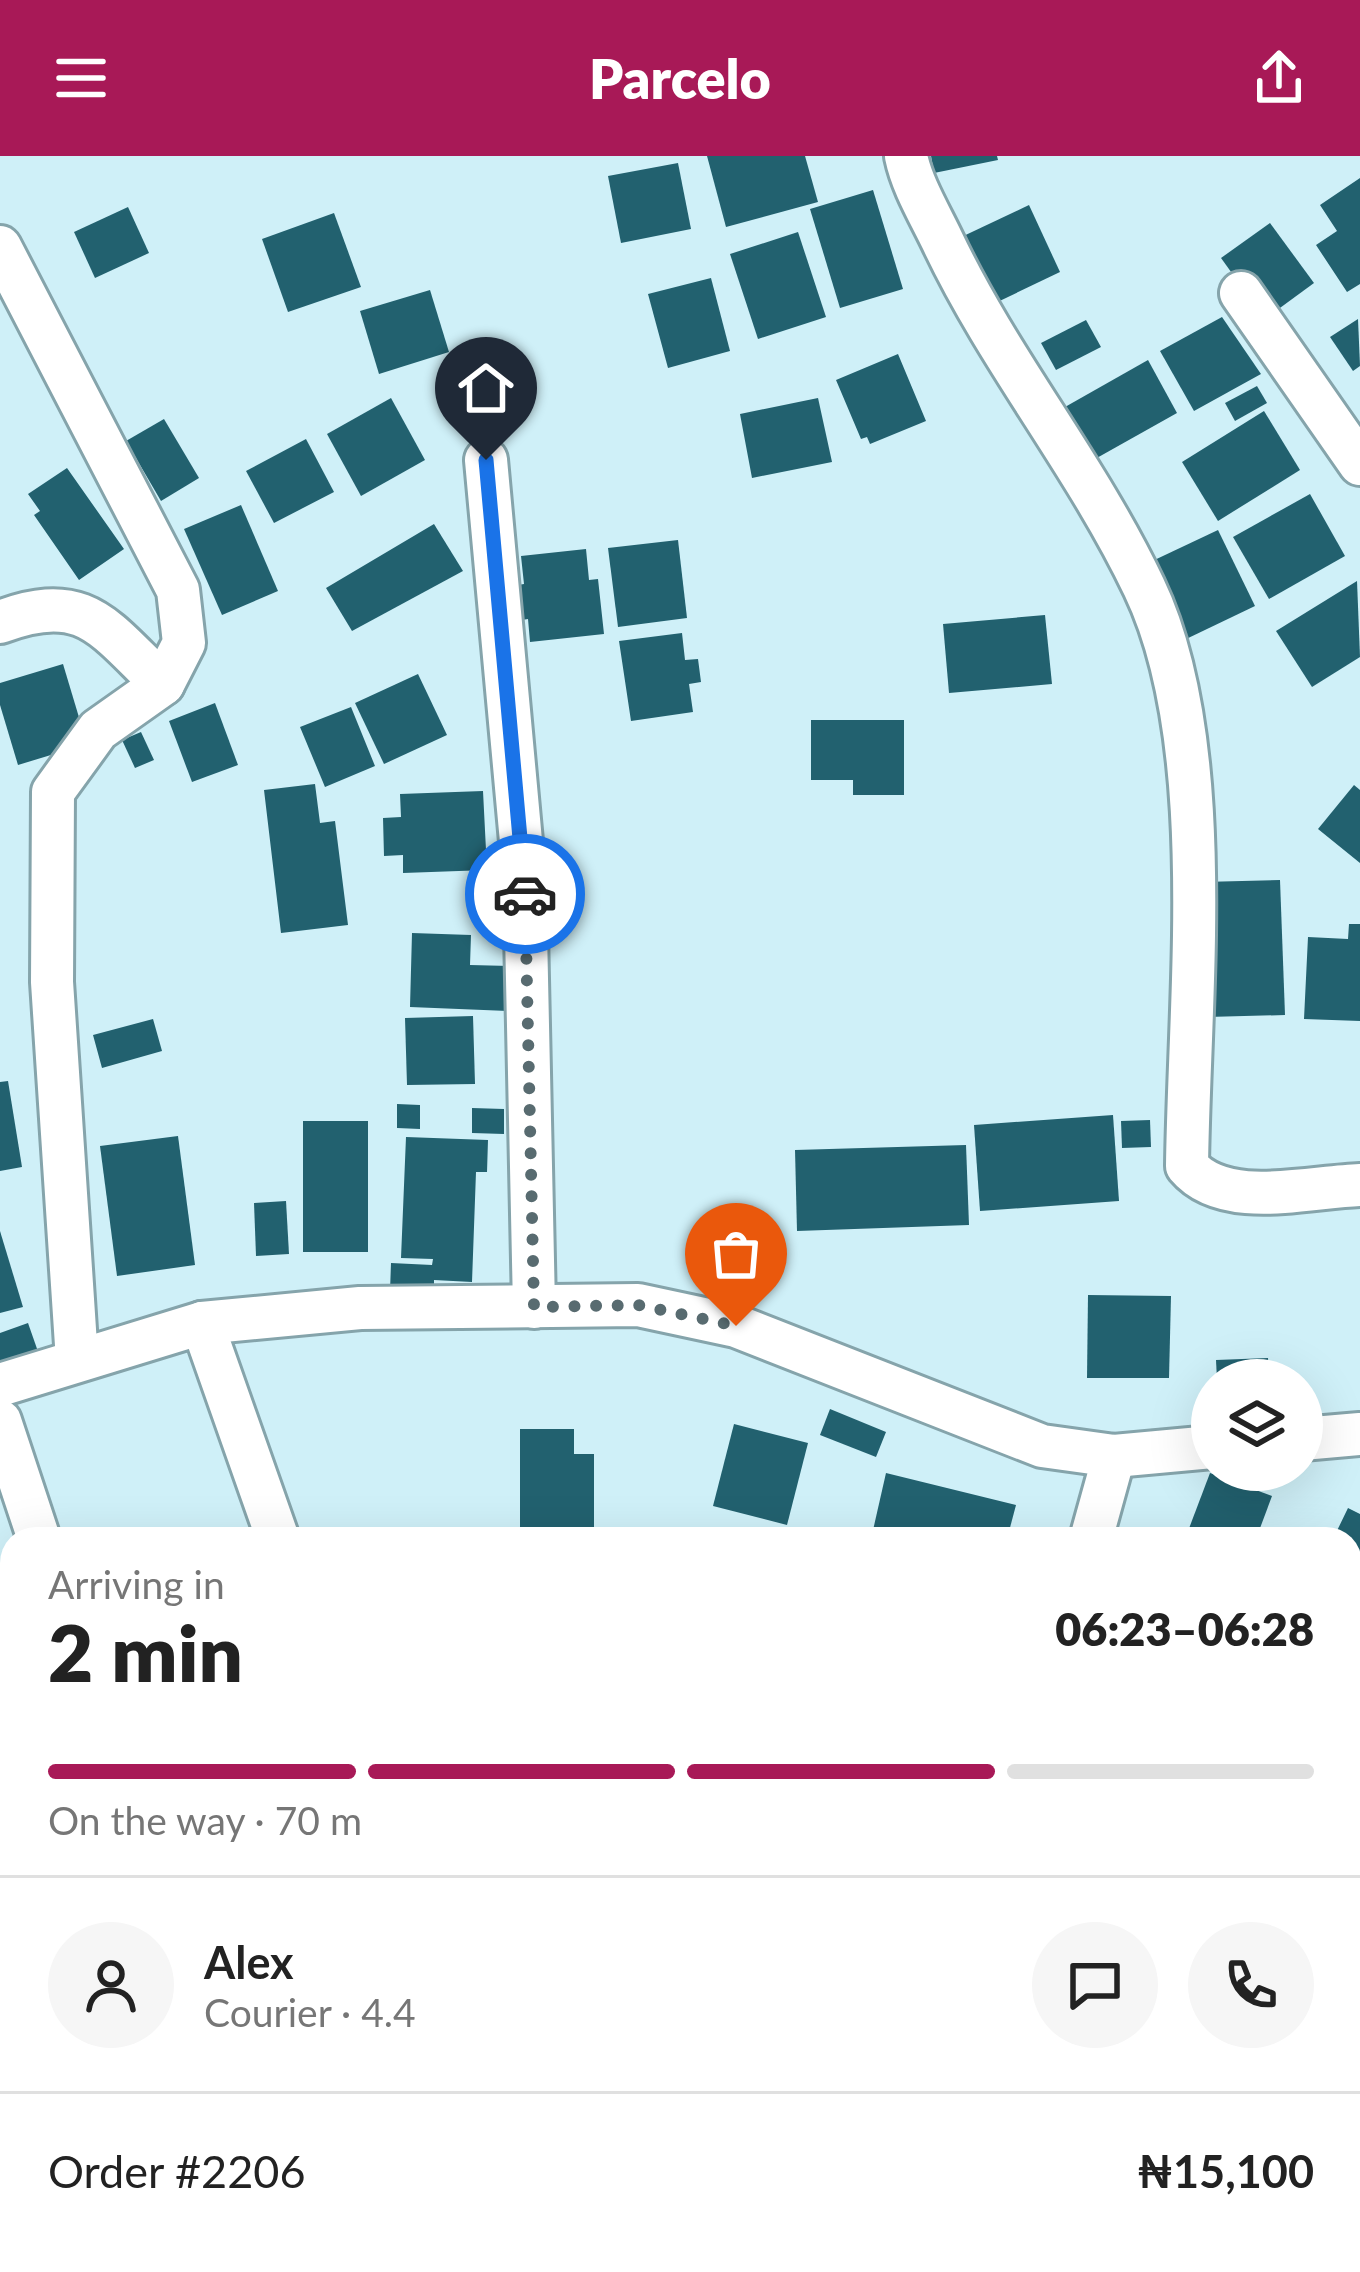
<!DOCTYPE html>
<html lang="en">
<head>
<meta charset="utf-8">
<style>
	body { margin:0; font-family:Lato,sans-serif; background:#f6f6f6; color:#222; height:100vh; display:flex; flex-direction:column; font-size:45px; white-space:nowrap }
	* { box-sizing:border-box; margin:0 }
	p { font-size:39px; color:#767676 }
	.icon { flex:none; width:66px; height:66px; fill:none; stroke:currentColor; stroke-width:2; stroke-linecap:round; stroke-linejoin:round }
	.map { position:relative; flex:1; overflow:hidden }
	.side { position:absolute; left:0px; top:1371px; width:1362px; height:747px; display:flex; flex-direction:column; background:#fff; border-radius:36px 36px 0 0; box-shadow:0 12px 48px #0002 }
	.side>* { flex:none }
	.fabs { position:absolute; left:1191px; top:1203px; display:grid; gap:24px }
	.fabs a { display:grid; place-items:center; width:132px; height:132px; border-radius:50%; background:#fff; box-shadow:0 12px 48px #0002; font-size:60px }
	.pin { position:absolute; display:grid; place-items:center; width:102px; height:102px; color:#fff; margin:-123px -51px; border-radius:50% 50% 50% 0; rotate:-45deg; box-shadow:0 0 12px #0007 }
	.pin .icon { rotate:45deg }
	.courier { position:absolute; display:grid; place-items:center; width:120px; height:120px; margin:-60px; border:9px solid #1a73e8; border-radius:50%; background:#fff; color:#222; box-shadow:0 3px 15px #0007 }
	.overview em { font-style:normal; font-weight:800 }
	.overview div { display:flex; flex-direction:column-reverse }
	.overview { display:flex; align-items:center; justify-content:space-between; height:204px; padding:0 48px }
	h1 { font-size:78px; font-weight:800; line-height:90px }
	.bar { display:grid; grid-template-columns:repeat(4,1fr); gap:18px 12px; align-content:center; height:144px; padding:0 48px }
	.bar i { height:15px; border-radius:9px; background:#e0e0e0 }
	.bar .active { background:#a81957 }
	.bar p { grid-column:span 4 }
	.line { display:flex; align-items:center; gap:30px; padding:0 48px; border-top:3px solid #e0e0e0 }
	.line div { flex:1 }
	.round { display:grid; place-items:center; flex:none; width:126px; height:126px; border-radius:63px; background:#f6f6f6 }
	header { display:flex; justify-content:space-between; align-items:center; height:156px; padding:0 48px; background:#a81957; color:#fff; font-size:54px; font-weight:800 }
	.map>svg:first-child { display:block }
	.building { fill:#22616f }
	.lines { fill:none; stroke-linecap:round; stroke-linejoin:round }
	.street-casing { stroke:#85a4ab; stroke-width:48 }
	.street { stroke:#fff; stroke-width:42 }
	.done { stroke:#586b70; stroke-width:12; stroke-dasharray:0 21.6 }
	.route { stroke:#1a73e8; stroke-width:15 }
</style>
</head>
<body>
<header><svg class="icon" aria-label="menu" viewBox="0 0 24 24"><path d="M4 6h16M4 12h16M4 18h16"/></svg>Parcelo<svg class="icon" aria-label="share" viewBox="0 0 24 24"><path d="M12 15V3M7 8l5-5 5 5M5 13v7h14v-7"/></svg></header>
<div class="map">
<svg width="1360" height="2116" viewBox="0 0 1360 2116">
	<rect width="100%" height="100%" fill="#cff0f8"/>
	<g class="building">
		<path d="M707,0H805L818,46L726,71Z"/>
		<path d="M931,0H997L998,4L934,17Z"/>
		<path d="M678,7L691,73L621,87L608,20Z"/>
		<path d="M1360,22V128L1347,136L1316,89L1337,75L1320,49Z"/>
		<path d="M873,34L903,133L840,152L810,53Z"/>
		<path d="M1029,49L1060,116L987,151L955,84Z"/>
		<path d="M128,51L149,97L95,122L74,76Z"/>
		<path d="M334,57L361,131L288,156L262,83Z"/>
		<path d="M1270,67L1314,127L1265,163L1221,102Z"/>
		<path d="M798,76L826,161L758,183L730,98Z"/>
		<path d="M711,122L730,195L668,212L648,138Z"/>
		<path d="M430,134L449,196L379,218L360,155Z"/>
		<path d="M1222,161L1261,218L1194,255L1160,195Z"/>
		<path d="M1358,163L1360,210L1353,215L1330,181Z"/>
		<path d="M1086,164L1101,191L1056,214L1041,187Z"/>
		<path d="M898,198L926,265L870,288L867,281L861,283L836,224Z"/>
		<path d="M1148,204L1177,257L1095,303L1065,251Z"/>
		<path d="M1257,230L1267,247L1235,265L1225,247Z"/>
		<path d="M391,242L425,304L361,340L327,278Z"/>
		<path d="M818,242L832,306L752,322L740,258Z"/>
		<path d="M1264,255L1300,314L1218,365L1182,306Z"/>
		<path d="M164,263L199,322L161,345L126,285Z"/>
		<path d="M306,283L334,336L274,367L246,315Z"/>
		<path d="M67,312L124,393L79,424L34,359L40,355L28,338Z"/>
		<path d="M1310,338L1345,400L1269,443L1233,381Z"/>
		<path d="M241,349L278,435L222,459L184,373Z"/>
		<path d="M434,368L463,415L352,475L326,432Z"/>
		<path d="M1218,374L1255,450L1182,485L1146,408Z"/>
		<path d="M678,384L687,462L618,471L608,392Z"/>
		<path d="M586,393L589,424L598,423L604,478L530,486L528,463L516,465L512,430L524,428L521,400Z"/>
		<path d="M1357,425L1360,501L1312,531L1276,475Z"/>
		<path d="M1045,459L1052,528L949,537L943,468Z"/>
		<path d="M682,477L685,504L698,503L701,526L689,528L693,556L631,565L619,485Z"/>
		<path d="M63,508L87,588L18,609L0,549V527Z"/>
		<path d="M418,518L447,579L384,608L355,547Z"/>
		<path d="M215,547L238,609L192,626L169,565Z"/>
		<path d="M351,551L375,610L325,631L300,571Z"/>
		<path d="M811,564H904V639H853V624H811Z"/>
		<path d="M141,576L154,604L135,612L122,584Z"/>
		<path d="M315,628L320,667L335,665L348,769L281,777L264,634Z"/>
		<path d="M1354,629L1360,634V707L1318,673Z"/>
		<path d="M483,635L487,714L403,717V699L384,700L383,662L401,661L400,638Z"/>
		<path d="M1280,724L1285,859L1207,861L1202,726Z"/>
		<path d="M1349,768H1360V865L1304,863L1308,781L1348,783Z"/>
		<path d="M412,777L471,779L470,809L510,810L508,855L410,851Z"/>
		<path d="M473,860L475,928L407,929L405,862Z"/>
		<path d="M153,863L162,895L102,912L93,879Z"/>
		<path d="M8,925L22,1011L0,1015V926Z"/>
		<path d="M397,948L420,949V973L397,972Z"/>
		<path d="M472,952L504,953V978L472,977Z"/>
		<path d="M1113,959L1119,1045L980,1055L974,969Z"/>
		<path d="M1150,964L1151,991L1122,992L1121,965Z"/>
		<rect x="303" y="965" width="65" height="131"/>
		<path d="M178,980L195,1109L117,1120L100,990Z"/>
		<path d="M406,981L488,984L487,1016H476L472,1126L434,1124V1137L390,1135L391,1107L432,1109L433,1103L401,1102Z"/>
		<path d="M966,989L969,1069L797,1075L795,994Z"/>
		<path d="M286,1045L289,1098L256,1100L254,1047Z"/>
		<path d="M0,1075L23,1151L0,1157Z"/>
		<path d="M1088,1139L1171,1140L1169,1222H1087Z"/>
		<path d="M28,1167L42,1207L0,1222V1177Z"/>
		<path d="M1268,1202L1269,1224H1217L1216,1204Z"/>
		<path d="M830,1253L886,1276L876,1301L820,1279Z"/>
		<path d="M734,1268L808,1287L787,1369L713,1350Z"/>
		<path d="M520,1273H574V1298H594V1373H520Z"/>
		<path d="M886,1317L1016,1349L1007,1383H871Z"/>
		<path d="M1210,1317L1272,1340L1256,1383H1185Z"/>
		<path d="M1348,1352L1360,1358V1450L1350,1445V1383H1333Z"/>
		<path d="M12,2083V2106H82L86,2116H0V2088Z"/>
		<path d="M413,2106H487L464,2116H418Z"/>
	</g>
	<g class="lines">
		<defs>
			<g id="street">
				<path d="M906,0C912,29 929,57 942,84C999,205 1086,309 1144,431C1218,585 1189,839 1187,1010C1224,1054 1307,1031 1360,1029"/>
				<path d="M0,91L178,434L184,487L163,528L98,574L53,636L52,826L77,1204"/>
				<path d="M1241,137L1360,308"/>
				<path d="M486,304L525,729L534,1151"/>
				<path d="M0,466C86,433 105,474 163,528"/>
				<path d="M202,1167L278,1383"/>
				<path d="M0,1229L202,1167L360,1152L638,1149L736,1170L1042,1290L1114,1300L1212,1291"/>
				<path d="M0,1265L39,1383"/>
				<path d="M1302,1283L1360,1278"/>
				<path d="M1091,1383L1114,1300"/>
				<path d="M1350,1885L1360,1892"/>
				<path d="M387,2106L392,2116"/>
				<path d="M918,2116L920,2106"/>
			</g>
		</defs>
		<use href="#street" class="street-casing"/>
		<use href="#street" class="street"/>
	</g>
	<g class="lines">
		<path class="done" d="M525,738L534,1151L638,1149L736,1170"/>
		<path class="route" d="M486,304L525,738"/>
	</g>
</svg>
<div class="fabs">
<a><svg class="icon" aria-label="layers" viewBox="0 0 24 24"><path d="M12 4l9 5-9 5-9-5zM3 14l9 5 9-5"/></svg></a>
</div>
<div class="pin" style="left:736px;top:1170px;background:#ea580c"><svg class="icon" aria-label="bag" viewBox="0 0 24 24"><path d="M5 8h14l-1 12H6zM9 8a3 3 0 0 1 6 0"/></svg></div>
<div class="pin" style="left:486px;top:304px;background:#1f2937"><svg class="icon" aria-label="home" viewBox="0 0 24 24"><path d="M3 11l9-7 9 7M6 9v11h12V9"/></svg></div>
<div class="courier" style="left:525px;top:738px"><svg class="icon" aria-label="car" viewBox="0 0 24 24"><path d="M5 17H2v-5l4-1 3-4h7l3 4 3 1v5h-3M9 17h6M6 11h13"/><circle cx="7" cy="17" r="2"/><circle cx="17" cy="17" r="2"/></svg></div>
<section class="side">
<div class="overview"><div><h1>2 min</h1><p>Arriving in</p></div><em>06:23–06:28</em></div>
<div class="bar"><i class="active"></i><i class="active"></i><i class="active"></i><i></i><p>On the way · 70 m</p></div>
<div class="line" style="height:216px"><a class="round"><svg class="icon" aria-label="person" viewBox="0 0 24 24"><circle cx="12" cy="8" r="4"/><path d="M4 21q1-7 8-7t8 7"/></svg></a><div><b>Alex</b><p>Courier · 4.4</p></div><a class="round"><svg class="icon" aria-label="chat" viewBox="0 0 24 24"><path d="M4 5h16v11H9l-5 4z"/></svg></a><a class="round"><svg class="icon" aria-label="phone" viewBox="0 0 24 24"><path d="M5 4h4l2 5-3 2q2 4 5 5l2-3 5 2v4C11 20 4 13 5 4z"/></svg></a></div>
<div class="line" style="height:156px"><div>Order #2206</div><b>₦15,100</b></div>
</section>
</div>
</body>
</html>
